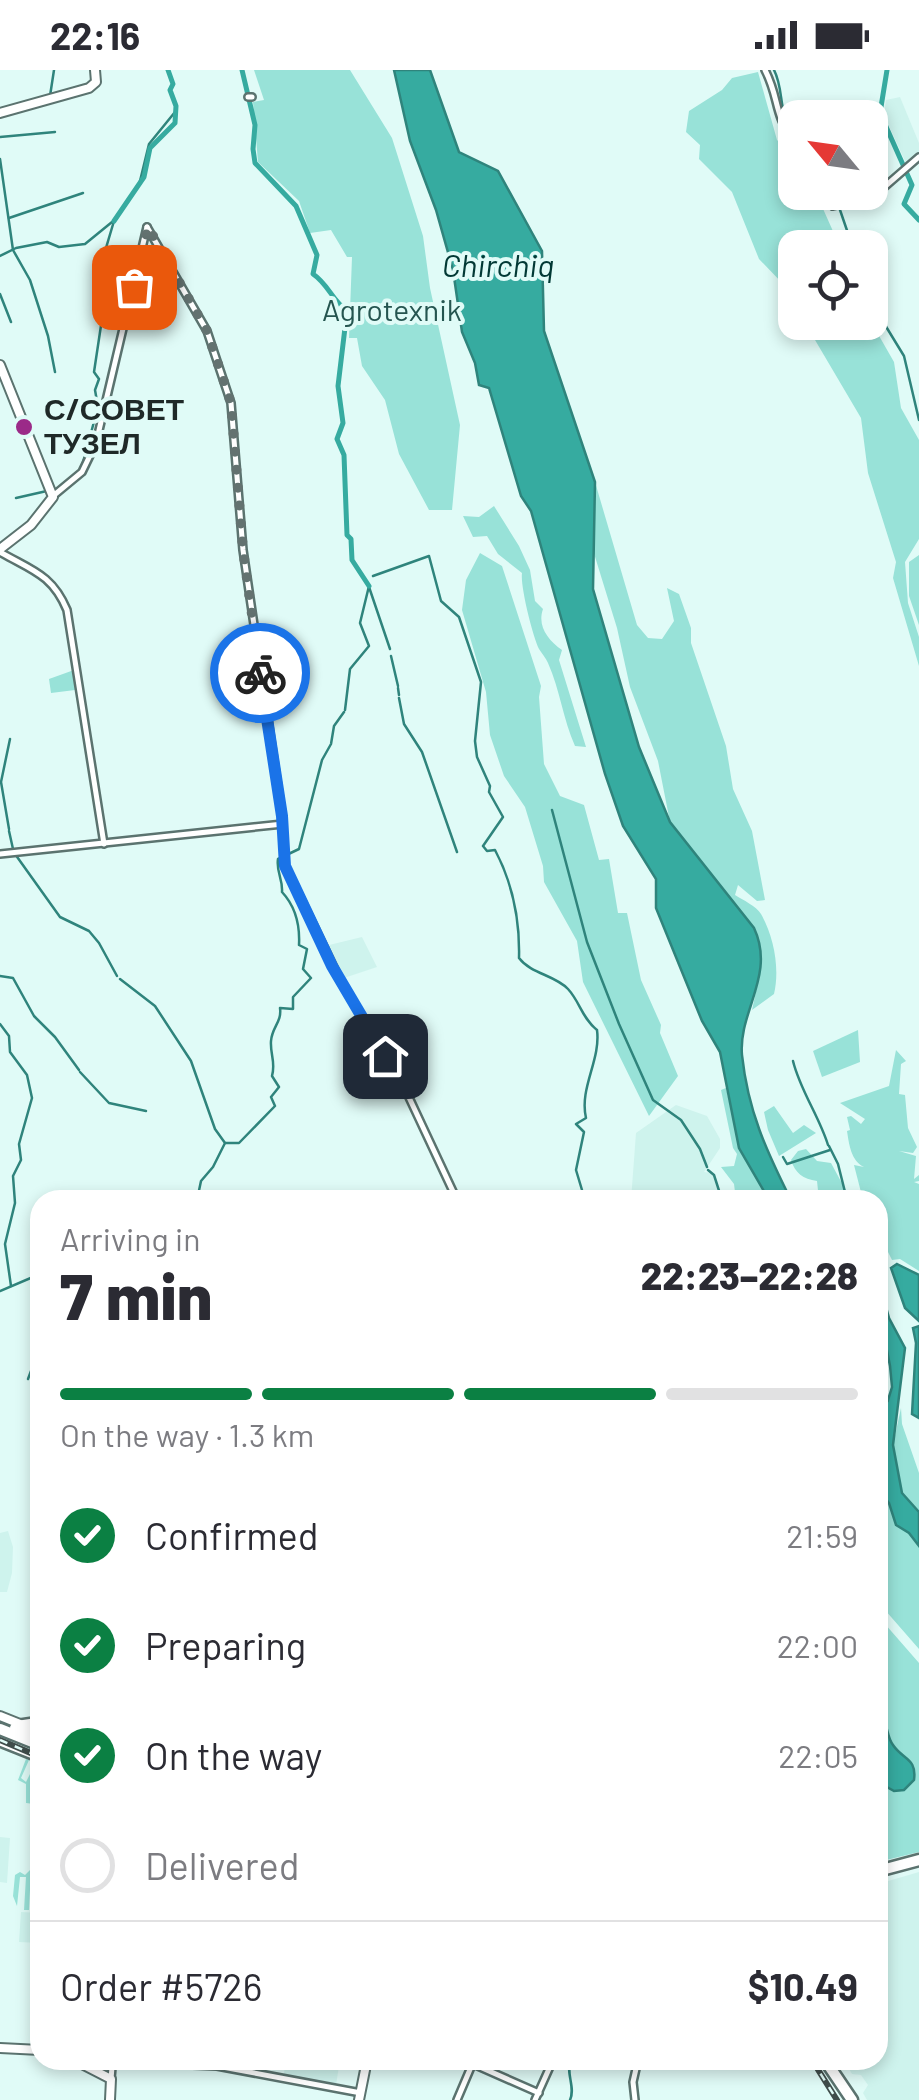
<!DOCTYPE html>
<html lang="en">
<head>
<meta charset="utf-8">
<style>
	body { margin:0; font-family:Barlow,sans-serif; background:#f2f2f3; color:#2b2b33; height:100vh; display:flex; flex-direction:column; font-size:38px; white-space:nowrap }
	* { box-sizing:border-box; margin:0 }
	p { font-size:32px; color:#7c7c81 }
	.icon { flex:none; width:55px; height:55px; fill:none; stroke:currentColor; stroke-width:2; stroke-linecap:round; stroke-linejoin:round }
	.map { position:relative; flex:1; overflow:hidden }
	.side { position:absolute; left:30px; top:1120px; width:858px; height:880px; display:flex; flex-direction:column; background:#fff; border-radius:30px; box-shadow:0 5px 15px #0003 }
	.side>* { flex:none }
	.needle { width:65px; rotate:299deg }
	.buttons { position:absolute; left:778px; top:30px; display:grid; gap:20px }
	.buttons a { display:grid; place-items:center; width:110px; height:110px; border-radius:20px; background:#fff; box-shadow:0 5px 15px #0003; font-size:50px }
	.pin { position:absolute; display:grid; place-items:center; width:85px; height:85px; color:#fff; margin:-42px; border-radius:20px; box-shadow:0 5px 15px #0006 }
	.courier { position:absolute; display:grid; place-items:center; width:100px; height:100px; margin:-50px; border:8px solid #1a73e8; border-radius:50%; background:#fff; color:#222; box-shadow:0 2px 12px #0007 }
	.head em { font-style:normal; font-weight:800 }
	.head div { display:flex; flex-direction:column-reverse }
	.head { display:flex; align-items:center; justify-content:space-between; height:170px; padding:0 30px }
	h1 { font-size:65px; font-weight:800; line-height:75px }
	.bar { display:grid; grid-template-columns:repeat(4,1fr); gap:15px 10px; align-content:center; height:120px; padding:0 30px }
	.bar i { height:12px; border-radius:8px; background:#e1e1e2 }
	.bar .active { background:#0b8043 }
	.bar p { grid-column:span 4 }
	.line { display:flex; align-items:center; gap:25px; padding:0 30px; border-top:2px solid #e1e1e2 }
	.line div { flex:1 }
	ol { padding:0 30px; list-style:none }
	li { display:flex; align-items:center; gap:30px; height:110px }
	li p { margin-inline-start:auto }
	li .icon { padding:10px; border-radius:50%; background:#0b8043; color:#fff; stroke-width:4 }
	li:last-child { color:#7c7c81 }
	li i { width:55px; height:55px; border:5px solid #e1e1e2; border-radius:50% }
	.status { display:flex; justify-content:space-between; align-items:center; height:70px; padding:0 50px; background:#fff; direction:ltr }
	.status svg { height:28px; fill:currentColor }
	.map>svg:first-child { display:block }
	.built { fill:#cef3ed }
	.green { fill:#98e2d8 }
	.water { fill:#36aba0; stroke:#2f847c; stroke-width:2.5 }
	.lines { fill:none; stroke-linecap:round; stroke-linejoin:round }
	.stream { stroke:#2f847c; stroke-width:2.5 }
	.canal { stroke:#36aba0; stroke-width:5 }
	.minor-casing { stroke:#5b736f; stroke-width:10 }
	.major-casing { stroke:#5b736f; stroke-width:12 }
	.highway-casing { stroke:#5b736f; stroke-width:15 }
	.minor { stroke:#fff; stroke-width:5 }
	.major { stroke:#fff; stroke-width:8 }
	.highway { stroke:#fff; stroke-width:10 }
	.rail-casing { stroke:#404d4b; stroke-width:6 }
	.rail { stroke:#e0fbf7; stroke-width:2.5; stroke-dasharray:8; stroke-linecap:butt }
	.done { stroke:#637270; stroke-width:10; stroke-dasharray:0 18 }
	.route { stroke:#1a73e8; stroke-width:12 }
	.poi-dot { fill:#9b2a88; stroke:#e0fbf7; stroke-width:4 }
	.labels { text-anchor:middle; stroke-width:8; stroke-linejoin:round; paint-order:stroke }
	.park-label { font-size:30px; fill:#255550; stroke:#e0fbf7 }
	.poi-label { font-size:30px; font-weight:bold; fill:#1f2928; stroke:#e0fbf7; text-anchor:start }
	.water-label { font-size:32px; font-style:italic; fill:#023935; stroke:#e0fbf7 }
</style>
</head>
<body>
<div class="status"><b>22:16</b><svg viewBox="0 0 49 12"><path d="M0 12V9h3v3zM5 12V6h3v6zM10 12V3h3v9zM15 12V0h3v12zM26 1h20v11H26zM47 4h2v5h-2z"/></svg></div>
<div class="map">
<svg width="919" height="2030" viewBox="0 0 919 2030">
	<rect width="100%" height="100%" fill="#e0fbf7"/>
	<g class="built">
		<path d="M900,27L919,73V84L906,93L884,45L886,30Z"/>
		<path d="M362,867L377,897L341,909L325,876Z"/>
		<path d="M676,1035L707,1046L720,1069V1078L704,1102L712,1103L721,1130H631L636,1063Z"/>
		<path d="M8,1461L13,1477L12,1503L7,1522H0V1463Z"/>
		<path d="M0,1767L10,1768L7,1813L0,1812Z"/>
		<path d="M919,1802V2030H867L863,2023L868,2015L861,2005L852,2004L844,1990H878V1814Z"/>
		<path d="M21,1842L40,1843V1873L19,1872Z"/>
		<path d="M285,1990H340L336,2015L284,2005Z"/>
	</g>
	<g class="green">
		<path d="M254,0H350L392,68L423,166L430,218L460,355L452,440H429L399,384L385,330L362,296L357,268H349L352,187H347L331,160L310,163L299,131L258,92L253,32L264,30Z"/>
		<path d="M758,2L777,70L795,87V122L816,123L840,177L795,178V243L782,231L786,226L784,215L759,189L732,122L699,89L700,75L686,62L689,41L722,20L732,8Z"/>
		<path d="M870,250L894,292L901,338L919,370V469L905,492L908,533L919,567V596L893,508L896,492L868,403L861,348L805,253L870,252Z"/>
		<path d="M595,412L637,555L648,568L662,569L674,551L667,518L679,524L691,558V573L726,676L733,719L752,761L765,830L757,831L738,815L735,825C743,830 756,836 761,844C774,867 780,899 774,924L752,940L761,898L753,858L670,752L658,691L630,617L617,558L592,477Z"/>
		<path d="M494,436L519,476L530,500L535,531L543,539C537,556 548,570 562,580L559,590L586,677L575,676C563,649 560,620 548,593C546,588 542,584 539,579C533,567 520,516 522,503L498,484L487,466L473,467L463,446L479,447Z"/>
		<path d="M480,483L502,496L541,616L539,627L544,694L560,726L584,735L599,790L609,789L618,843H627L641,910L661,955L660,963L678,1006L649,1046L583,912L577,871L544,812L543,796L525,737L504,706L490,665L486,622L462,540L466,510Z"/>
		<path d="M919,485V555L909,526V492Z"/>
		<path d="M74,600L75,620L51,623L49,609Z"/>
		<path d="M858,960L860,992L822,1007L813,981Z"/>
		<path d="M896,980L906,991L901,994L899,1024L905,1025L908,1058L917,1077L913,1083L899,1081L916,1086L914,1109L919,1105V1111L914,1112L919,1114V1201L900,1189L892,1190L878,1162V1130H863L854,1095L864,1097C851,1091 849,1074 847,1061L850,1060L847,1047L851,1046L861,1054L865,1049L840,1033L889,1016Z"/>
		<path d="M726,1018L739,1077L769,1130H736L734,1114L721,1097L734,1096L737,1084L733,1078L721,1020Z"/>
		<path d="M774,1036L793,1063L804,1055L816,1063L779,1086L768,1060L764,1042Z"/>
		<path d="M806,1079L817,1091L831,1093L851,1130H819L817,1111C803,1109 795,1103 791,1090L798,1081Z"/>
		<path d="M901,1338L902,1354L919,1403V1442L902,1423L893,1375Z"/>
		<path d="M878,1419L889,1433L896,1455L909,1463L919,1475V1579L878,1532Z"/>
		<path d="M878,1546L919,1593V1782L878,1792V1712L884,1714L915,1702C911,1687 902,1687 893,1676C885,1665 889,1655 878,1645Z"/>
		<path d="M26,1689L29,1690L21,1708L26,1712L36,1692L40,1694L34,1734L26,1733V1714L18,1710Z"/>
		<path d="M36,1772H40V1797L31,1800L29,1840H24L26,1807H20L17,1836L13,1826L15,1805L20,1802L25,1805L30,1800L31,1787L35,1785Z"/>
	</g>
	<g class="water">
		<path d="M394,0H430L459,82L498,101L542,181L544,261L595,412L593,519L639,677L670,752L754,858C776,905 738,942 742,985C748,1041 766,1080 791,1130H769L739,1078L720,982L702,951L656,838V809L623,756L605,704L531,441L521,426L489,318L479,315L475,293L462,262L453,200L436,140L410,71Z"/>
		<path d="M897,1194L919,1205V1251L905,1238L891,1198Z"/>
		<path d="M878,1207L889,1248L905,1278L893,1375L902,1423L919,1442V1476L909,1463L896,1455L889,1433L878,1419V1319L888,1330L892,1317L890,1296L884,1265L878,1254Z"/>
		<path d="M919,1256V1348L912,1344L916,1273L913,1258Z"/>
		<path d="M878,1645C890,1654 885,1664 893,1675C903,1690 917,1688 914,1710L904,1720L894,1721L878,1712Z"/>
	</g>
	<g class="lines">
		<g class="stream">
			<path d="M774,0C785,21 777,46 795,62"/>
			<path d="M50,26L54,0"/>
			<path d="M0,67L55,62"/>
			<path d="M0,89L13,180L30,210L48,266L55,302"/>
			<path d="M140,111L149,74L175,42"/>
			<path d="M841,122L839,137L853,178"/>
			<path d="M9,148L83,123"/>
			<path d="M0,186L16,178L47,172L59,177L85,174L112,152"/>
			<path d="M870,219L882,250L904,286L919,350"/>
			<path d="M0,224L11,252"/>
			<path d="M82,396L98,337L95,320L99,309L94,302L105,229L101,209L103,188L114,151"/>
			<path d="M16,428L60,418"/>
			<path d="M373,506L429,486L441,531L459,547L481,612L475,671L477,687L490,716L489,722L503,747L483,776L487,781L495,780C513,814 520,849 519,888C531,904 555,905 568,919C580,932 582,948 597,960C601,990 579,1018 586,1048L576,1054L584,1062L576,1100L585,1130"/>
			<path d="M369,517L390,579"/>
			<path d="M391,586L398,616"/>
			<path d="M398,618L399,625"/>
			<path d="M399,628L404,654L422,682L457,782"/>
			<path d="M345,640L350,599L369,576L360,553L369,516"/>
			<path d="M552,740L587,872L619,954L653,1030L681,1050L700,1079L707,1097"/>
			<path d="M9,759L1,712L10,669"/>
			<path d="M9,761L13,779"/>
			<path d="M15,784L60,847L89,861L99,873L117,906"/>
			<path d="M0,906L13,908L34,946L55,967L79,1000"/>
			<path d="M120,909L155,936L191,991L215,1059L225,1073L213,1097L201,1111L197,1130"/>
			<path d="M0,954L9,966L10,982L27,1005L32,1028L19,1074L21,1090L13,1106L15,1133L5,1174L11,1216"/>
			<path d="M793,991C800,1020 819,1046 828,1075"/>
			<path d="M80,1002L109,1033L146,1041"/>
			<path d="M225,1073H239L275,1036L271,1027L279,1017L272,1006C276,992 270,985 271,971C272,957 282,952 280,938L293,939V927L311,908L303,899L307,879L299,875C300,856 296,837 282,822C283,809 276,802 278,789L299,779L322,690L331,674L334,656L344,642"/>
			<path d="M829,1076L838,1094L847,1130"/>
			<path d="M783,1087L787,1094L830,1080"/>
			<path d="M708,1100L714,1105L722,1130"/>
			<path d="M0,1221L40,1204"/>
			<path d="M28,1309L40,1277"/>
			<path d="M570,2030C576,2017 565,2003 571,1990"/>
		</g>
		<g class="canal">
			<path d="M242,0L255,55L253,79L255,93L296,136L317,185L313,204C328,214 332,230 347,241L338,316L343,353L337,369L344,385L347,465L351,469L352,490L369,516"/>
			<path d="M887,0L880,43L912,115L904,134L919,150"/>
			<path d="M114,151L144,107L150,78L175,53L176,36L170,20L173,14L168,0"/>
		</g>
		<defs>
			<g id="minor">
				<path d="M765,0C780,29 773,45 795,72"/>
				<path d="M248,27H252"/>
				<path d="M828,122L833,136L874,126L919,87"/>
				<path d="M147,157L207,261L231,333L243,480L282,745L285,796L340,910L406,1021L457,1130"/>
				<path d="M53,426L82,402L96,373L147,157"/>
				<path d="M0,482C31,500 52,504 67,540L104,774"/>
				<path d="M0,784L283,754"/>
				<path d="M20,1653L40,1650"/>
				<path d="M0,1673L40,1689"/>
				<path d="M464,1990L539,2023"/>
				<path d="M111,2009L112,1997L118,1992L217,1996L361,2023"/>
				<path d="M457,2030L474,1990"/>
				<path d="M535,2030L553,1990"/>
				<path d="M635,2030L633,2012L638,1990"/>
			</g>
			<g id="major">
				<path d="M0,43L89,18L96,12L95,0"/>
				<path d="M0,295L53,427L31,455L0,479"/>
				<path d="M0,1646L40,1662"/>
				<path d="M0,1978L40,1980"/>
				<path d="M74,1990L111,2009L110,2030"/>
				<path d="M359,2030L367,1990"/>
			</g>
			<g id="highway">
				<path d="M15,1658L40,1667"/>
				<path d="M0,1659L40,1675"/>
				<path d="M878,1801L919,1790"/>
				<path d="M825,1990L852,2030"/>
			</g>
		</defs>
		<use href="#minor" class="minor-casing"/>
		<use href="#major" class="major-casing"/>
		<use href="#highway" class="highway-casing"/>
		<use href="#minor" class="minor"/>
		<use href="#major" class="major"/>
		<use href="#highway" class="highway"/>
		<defs>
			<g id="rail">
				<path d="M0,1670L40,1687"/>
				<path d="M812,1990L837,2030"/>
			</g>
		</defs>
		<use href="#rail" class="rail-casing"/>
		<use href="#rail" class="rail"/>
	</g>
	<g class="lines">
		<path class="done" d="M134,217L148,157L207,261L231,333L243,480L260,603"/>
		<path class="route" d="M260,603L282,746L285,796L332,896L385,986"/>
	</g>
	<circle class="poi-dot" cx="24" cy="357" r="10"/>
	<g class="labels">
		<g class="park-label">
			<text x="392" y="251">Agrotexnik</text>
		</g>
		<g class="poi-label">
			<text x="44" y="350">С/СОВЕТ<tspan x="44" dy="34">ТУЗЕЛ</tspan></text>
		</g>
		<g class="water-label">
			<text x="498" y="207">Chirchiq</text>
		</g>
	</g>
</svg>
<div class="buttons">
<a><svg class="needle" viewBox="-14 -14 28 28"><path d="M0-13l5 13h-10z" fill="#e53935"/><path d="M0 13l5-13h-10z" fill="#7c7c81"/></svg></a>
<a><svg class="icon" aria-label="locate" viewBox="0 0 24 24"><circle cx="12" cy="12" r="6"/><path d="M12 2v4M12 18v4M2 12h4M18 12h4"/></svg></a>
</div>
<div class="pin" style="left:134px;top:217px;background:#ea580c"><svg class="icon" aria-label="bag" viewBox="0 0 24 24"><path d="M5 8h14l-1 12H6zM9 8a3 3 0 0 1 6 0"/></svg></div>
<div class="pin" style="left:385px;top:986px;background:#1f2937"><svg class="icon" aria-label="home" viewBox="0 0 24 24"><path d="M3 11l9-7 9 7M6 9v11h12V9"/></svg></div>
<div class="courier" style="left:260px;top:603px"><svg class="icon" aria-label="bike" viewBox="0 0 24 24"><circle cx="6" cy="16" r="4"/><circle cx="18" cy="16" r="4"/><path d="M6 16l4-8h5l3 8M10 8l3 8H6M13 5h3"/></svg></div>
<section class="side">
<div class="head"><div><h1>7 min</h1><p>Arriving in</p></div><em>22:23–22:28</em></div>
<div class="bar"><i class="active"></i><i class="active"></i><i class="active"></i><i></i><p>On the way · 1.3 km</p></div>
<ol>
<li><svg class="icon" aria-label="check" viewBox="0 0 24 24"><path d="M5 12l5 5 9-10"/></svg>Confirmed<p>21:59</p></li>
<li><svg class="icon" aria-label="check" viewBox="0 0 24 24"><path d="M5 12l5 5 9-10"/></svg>Preparing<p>22:00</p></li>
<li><svg class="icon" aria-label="check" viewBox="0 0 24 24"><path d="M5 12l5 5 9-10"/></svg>On the way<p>22:05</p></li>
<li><i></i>Delivered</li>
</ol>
<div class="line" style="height:130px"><div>Order #5726</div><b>$10.49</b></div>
</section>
</div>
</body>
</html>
